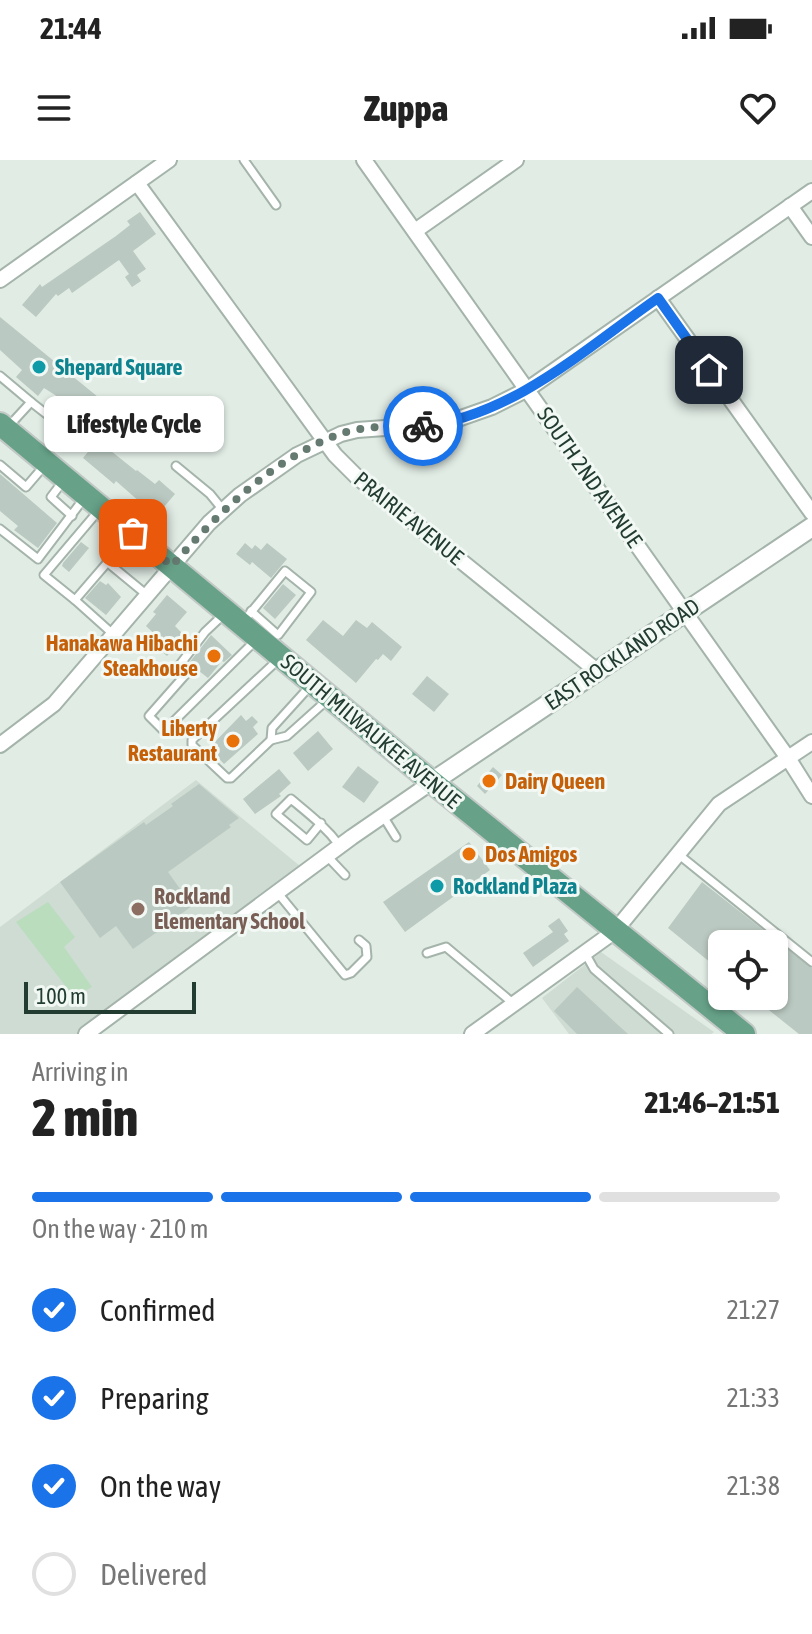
<!DOCTYPE html>
<html lang="en">
<head>
<meta charset="utf-8">
<style>
	body { margin:0; font-family:"Asap Condensed",sans-serif; background:#f6f6f6; color:#222; height:100vh; display:flex; flex-direction:column; font-size:30px; white-space:nowrap }
	* { box-sizing:border-box; margin:0 }
	p { font-size:26px; color:#767676 }
	.icon { flex:none; width:44px; height:44px; fill:none; stroke:currentColor; stroke-width:2; stroke-linecap:round; stroke-linejoin:round }
	.map { position:relative; height:874px; overflow:hidden }
	.side { display:flex; flex-direction:column; background:#fff; flex:1 }
	.side>* { flex:none }
	.controls { position:absolute; left:708px; top:770px; display:grid; gap:16px }
	.controls a { display:grid; place-items:center; width:80px; height:80px; border-radius:12px; background:#fff; box-shadow:0 2px 6px #0004; font-size:40px }
	.scale { position:absolute; left:24px; bottom:20px; width:172px; box-sizing:border-box; padding-left:8px; border:4px solid #223c31; border-top:0; font-size:22px; line-height:28px; white-space:nowrap; color:#223c31; -webkit-text-stroke:6px #f2f8f4; paint-order:stroke }
	.pin { position:absolute; display:grid; place-items:center; width:68px; height:68px; color:#fff; margin:-34px; border-radius:16px; box-shadow:0 4px 12px #0006 }
	.courier { position:absolute; display:grid; place-items:center; width:80px; height:80px; margin:-40px; border:6px solid #1a73e8; border-radius:50%; background:#fff; color:#222; box-shadow:0 2px 10px #0007 }
	.bubble { position:absolute; height:56px; border-radius:12px; background:#fff; box-shadow:0 2px 6px #0004; font-size:26px; font-weight:800; line-height:56px; text-align:center }
	.headline em { font-style:normal; font-weight:800 }
	.headline div { display:flex; flex-direction:column-reverse }
	.headline { display:flex; align-items:center; justify-content:space-between; height:136px; padding:0 32px }
	h1 { font-size:52px; font-weight:800; line-height:60px }
	.bar { display:grid; grid-template-columns:repeat(4,1fr); gap:12px 8px; align-content:center; height:96px; padding:0 32px }
	.bar i { height:10px; border-radius:6px; background:#e0e0e0 }
	.bar .selected { background:#1a73e8 }
	.bar p { grid-column:span 4 }
	ol { padding:0 32px; list-style:none }
	li { display:flex; align-items:center; gap:24px; height:88px }
	li p { margin-inline-start:auto }
	li .icon { padding:8px; border-radius:50%; background:#1a73e8; color:#fff; stroke-width:4 }
	li:last-child { color:#767676 }
	li i { width:44px; height:44px; border:4px solid #e0e0e0; border-radius:50% }
	.status { display:flex; justify-content:space-between; align-items:center; height:56px; padding:0 40px; background:#fff; direction:ltr }
	.status svg { height:22px; fill:currentColor }
	header { display:flex; justify-content:space-between; align-items:center; height:104px; padding:0 32px; background:#fff; font-size:36px; font-weight:800 }
	.map>svg:first-child { display:block }
	.built { fill:#cfdcd4 }
	.green { fill:#baddbe }
	.building { fill:#bac9c1 }
	.lines { fill:none; stroke-linecap:round; stroke-linejoin:round }
	.service-casing { stroke:#a4b4ab; stroke-width:11 }
	.minor-casing { stroke:#a4b4ab; stroke-width:18 }
	.tertiary-casing { stroke:#a4b4ab; stroke-width:22 }
	.primary-casing { stroke:#c1c8c5; stroke-width:26 }
	.service { stroke:#fff; stroke-width:7 }
	.minor { stroke:#fff; stroke-width:14 }
	.tertiary { stroke:#fff; stroke-width:18 }
	.primary { stroke:#66a188; stroke-width:22 }
	.done { stroke:#657a70; stroke-width:8; stroke-dasharray:0 14.4 }
	.route { stroke:#1a73e8; stroke-width:10 }
	.culture-dot { fill:#0f9aa8; stroke:#f2f8f4; stroke-width:3 }
	.food-dot { fill:#e8710a; stroke:#f2f8f4; stroke-width:3 }
	.education-dot { fill:#8d6e63; stroke:#f2f8f4; stroke-width:3 }
	.labels { text-anchor:middle; stroke-width:6; stroke-linejoin:round; paint-order:stroke }
	.culture-label { font-size:22px; font-weight:bold; fill:#0d838f; stroke:#f2f8f4; text-anchor:start }
	.street-label { font-size:22px; fill:#223c31; stroke:#f2f8f4 }
	.food-label { font-size:22px; font-weight:bold; fill:#c56008; stroke:#f2f8f4; text-anchor:end }
	.education-label { font-size:22px; font-weight:bold; fill:#785e54; stroke:#f2f8f4; text-anchor:start }
</style>
</head>
<body>
<div class="status"><b>21:44</b><svg viewBox="0 0 49 12"><path d="M0 12V9h3v3zM5 12V6h3v6zM10 12V3h3v9zM15 12V0h3v12zM26 1h20v11H26zM47 4h2v5h-2z"/></svg></div>
<header><svg class="icon" aria-label="menu" viewBox="0 0 24 24"><path d="M4 6h16M4 12h16M4 18h16"/></svg>Zuppa<svg class="icon" aria-label="heart" viewBox="0 0 24 24"><path d="M12 20l-8-8c-3-5 5-10 8-4 3-6 11-1 8 4z"/></svg></header>
<div class="map">
<svg width="812" height="874" viewBox="0 0 812 874">
	<rect width="100%" height="100%" fill="#e1ece5"/>
	<g class="built">
		<path d="M196,620L306,711L86,874H0V767Z"/>
		<path d="M601,792L714,872L711,874H569L542,838Z"/>
	</g>
	<path class="green" d="M48,742L75,777L64,787L92,827L74,837L16,762Z"/>
	<g class="building">
		<path d="M140,52L156,74L133,91L146,109L137,115L141,121L132,127L125,117L129,114L119,100L72,133L69,128L58,136L56,134L36,157L22,145L40,124L42,127L116,76L130,65L127,61Z"/>
		<path d="M0,157L98,237L83,259L55,235L44,228L38,236L16,217L22,210L0,190Z"/>
		<path d="M125,246L139,256L111,291L136,311L137,310L155,324L159,320L175,334L152,361L135,347L140,342L116,321L114,324L83,298Z"/>
		<path d="M0,314L57,363L38,388L14,370L18,366L0,351Z"/>
		<path d="M81,382L89,388L69,412L62,406L63,403Z"/>
		<path d="M245,383L252,389L255,385L261,390L267,383L287,399L271,418L252,402L250,405L236,394Z"/>
		<path d="M100,421L106,425L108,423L121,437L106,455L85,438Z"/>
		<path d="M283,424L296,435L275,459L263,448Z"/>
		<path d="M167,435L187,452L175,466L190,481L180,493L173,489L167,496L159,489L164,483L146,466L156,454L153,452Z"/>
		<path d="M323,460L343,476L356,460L367,468L372,462L402,487L391,501L383,494L378,500L376,499L356,523L306,480Z"/>
		<path d="M211,475L232,495L224,502L222,501L208,518L189,503Z"/>
		<path d="M427,516L449,534L434,552L412,534Z"/>
		<path d="M241,555L246,561L252,556L258,562L253,567L258,574L224,604L209,588Z"/>
		<path d="M318,571L333,589L308,611L293,593Z"/>
		<path d="M358,606L379,622L364,643L342,627Z"/>
		<path d="M493,607L502,615L485,634L477,626Z"/>
		<path d="M279,609L291,623L279,634L281,636L255,654L243,639Z"/>
		<path d="M199,624L239,658L229,665L231,667L168,712L183,733L190,729L199,741L174,759L175,764L164,771L160,770L133,789L116,766L100,778L60,722L144,662L146,665L173,646L171,644Z"/>
		<path d="M469,682L490,710L405,772L383,742Z"/>
		<path d="M702,722L812,808V874H799L760,843L766,836H774V825L785,812L774,803V784H722V812L668,768Z"/>
		<path d="M559,758L568,771L564,774L569,781L533,807L523,793L553,772L548,766Z"/>
		<path d="M577,827L618,865L628,874H577L554,851Z"/>
	</g>
	<g class="lines">
		<defs>
			<g id="service">
				<path d="M244,0L276,45"/>
				<path d="M0,216L31,242"/>
				<path d="M8,267L31,242L77,278"/>
				<path d="M0,305L26,327L44,306"/>
				<path d="M176,306L210,334L223,350"/>
				<path d="M64,320L51,337L72,356"/>
				<path d="M0,369L38,399L85,337"/>
				<path d="M107,402L147,435"/>
				<path d="M75,440L44,415L100,349"/>
				<path d="M251,451L278,475"/>
				<path d="M223,455L205,472L178,507L186,514L149,556L164,571L257,479"/>
				<path d="M243,462L285,411L311,432L279,474"/>
				<path d="M114,475L75,440L131,375"/>
				<path d="M280,498L192,580V585L227,618H231L271,580L287,576L326,541"/>
				<path d="M271,580L272,568L311,525"/>
				<path d="M383,656L396,677"/>
				<path d="M321,663L307,680L276,654L291,639C309,654 326,667 340,686"/>
				<path d="M678,694L812,802"/>
				<path d="M327,696L345,715"/>
				<path d="M277,732L345,815L351,813L367,797L366,786L359,780"/>
				<path d="M427,793L446,787L514,844"/>
				<path d="M585,793L594,809L669,874"/>
			</g>
			<g id="minor">
				<path d="M364,0L788,598L812,636"/>
				<path d="M137,23L335,295L356,316L597,511"/>
				<path d="M790,46L812,77"/>
				<path d="M415,71L516,0"/>
				<path d="M0,120L169,0"/>
				<path d="M658,138L812,353"/>
				<path d="M0,585L54,544L209,363L240,335L297,295L341,274L357,270L427,265L458,259L492,247L528,229L812,31"/>
				<path d="M86,874L352,677L432,622"/>
				<path d="M472,874L615,771L719,644L812,582"/>
			</g>
			<path id="tertiary" d="M432,622L812,367"/>
			<path id="primary" d="M0,264L432,622L744,874"/>
		</defs>
		<use href="#service" class="service-casing"/>
		<use href="#minor" class="minor-casing"/>
		<use href="#tertiary" class="tertiary-casing"/>
		<use href="#primary" class="primary-casing"/>
		<use href="#service" class="service"/>
		<use href="#minor" class="minor"/>
		<use href="#tertiary" class="tertiary"/>
		<use href="#primary" class="primary"/>
	</g>
	<g class="lines">
		<path class="done" d="M133,373L172,406C217,353 276,296 343,273C367,265 397,267 423,266"/>
		<path class="route" d="M423,266C513,256 586,188 658,138L709,210"/>
	</g>
	<g class="culture-dot">
		<circle cx="39" cy="207" r="8"/>
		<circle cx="437" cy="726" r="8"/>
	</g>
	<g class="food-dot">
		<circle cx="214" cy="496" r="8"/>
		<circle cx="233" cy="581" r="8"/>
		<circle cx="489" cy="621" r="8"/>
		<circle cx="469" cy="694" r="8"/>
	</g>
	<circle class="education-dot" cx="138" cy="749" r="8"/>
	<g class="labels">
		<g class="culture-label">
			<text x="55" y="215">Shepard Square</text>
			<text x="453" y="734">Rockland Plaza</text>
		</g>
		<g class="street-label">
			<text transform="translate(590 317) rotate(55)" y="8">SOUTH 2ND AVENUE</text>
			<text transform="translate(409 358) rotate(39)" y="8">PRAIRIE AVENUE</text>
			<text transform="translate(622 494) rotate(-34)" y="8">EAST ROCKLAND ROAD</text>
			<text transform="translate(371 571) rotate(40)" y="8">SOUTH MILWAUKEE AVENUE</text>
		</g>
		<g class="food-label">
			<text x="198" y="491">Hanakawa Hibachi<tspan x="198" dy="25">Steakhouse</tspan></text>
			<text x="217" y="576">Liberty<tspan x="217" dy="25">Restaurant</tspan></text>
			<text x="505" y="629" text-anchor="start">Dairy Queen</text>
			<text x="485" y="702" text-anchor="start">Dos Amigos</text>
		</g>
		<g class="education-label">
			<text x="154" y="744">Rockland<tspan x="154" dy="25">Elementary School</tspan></text>
		</g>
	</g>
</svg>
<div class="controls">
<a><svg class="icon" aria-label="locate" viewBox="0 0 24 24"><circle cx="12" cy="12" r="6"/><path d="M12 2v4M12 18v4M2 12h4M18 12h4"/></svg></a>
</div>
<div class="scale">100 m</div>
<div class="pin" style="left:133px;top:373px;background:#ea580c"><svg class="icon" aria-label="bag" viewBox="0 0 24 24"><path d="M5 8h14l-1 12H6zM9 8a3 3 0 0 1 6 0"/></svg></div>
<div class="pin" style="left:709px;top:210px;background:#1f2937"><svg class="icon" aria-label="home" viewBox="0 0 24 24"><path d="M3 11l9-7 9 7M6 9v11h12V9"/></svg></div>
<div class="courier" style="left:423px;top:266px"><svg class="icon" aria-label="bike" viewBox="0 0 24 24"><circle cx="6" cy="16" r="4"/><circle cx="18" cy="16" r="4"/><path d="M6 16l4-8h5l3 8M10 8l3 8H6M13 5h3"/></svg></div>
<div class="bubble" style="left:44px;top:236px;width:180px">Lifestyle Cycle</div>
</div>
<section class="side">
<div class="headline"><div><h1>2 min</h1><p>Arriving in</p></div><em>21:46–21:51</em></div>
<div class="bar"><i class="selected"></i><i class="selected"></i><i class="selected"></i><i></i><p>On the way · 210 m</p></div>
<ol>
<li><svg class="icon" aria-label="check" viewBox="0 0 24 24"><path d="M5 12l5 5 9-10"/></svg>Confirmed<p>21:27</p></li>
<li><svg class="icon" aria-label="check" viewBox="0 0 24 24"><path d="M5 12l5 5 9-10"/></svg>Preparing<p>21:33</p></li>
<li><svg class="icon" aria-label="check" viewBox="0 0 24 24"><path d="M5 12l5 5 9-10"/></svg>On the way<p>21:38</p></li>
<li><i></i>Delivered</li>
</ol>
</section>
</body>
</html>
